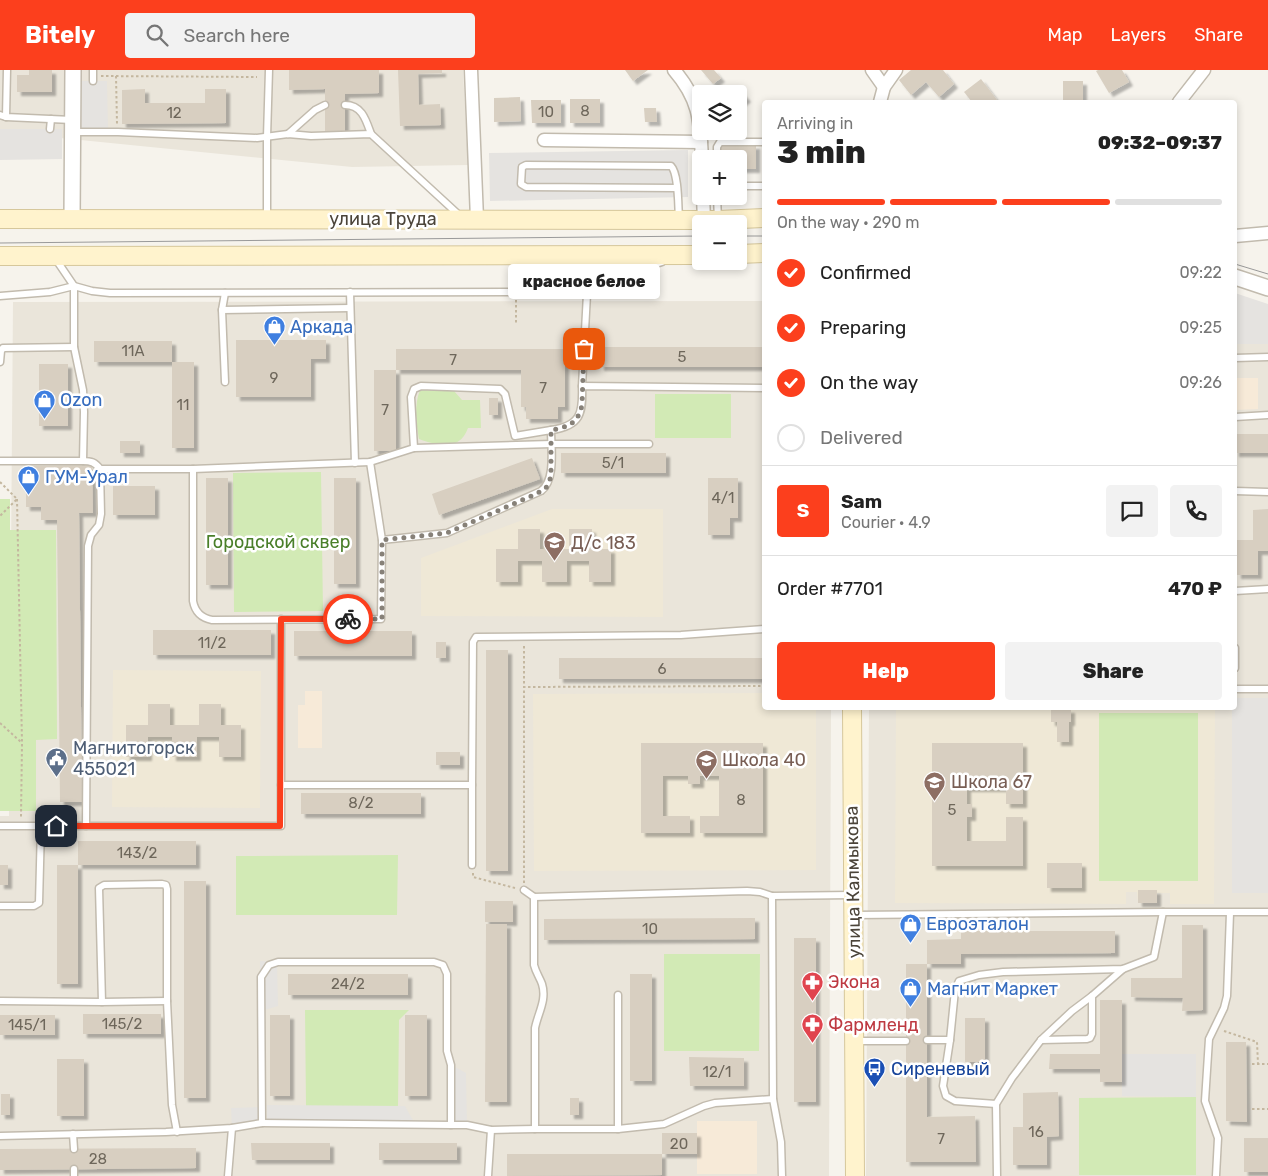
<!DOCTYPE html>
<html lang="en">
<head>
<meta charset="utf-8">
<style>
	body { margin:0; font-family:Rubik,sans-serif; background:#f2f2f2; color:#222; height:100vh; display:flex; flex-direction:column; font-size:19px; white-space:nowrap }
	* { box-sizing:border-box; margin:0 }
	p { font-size:16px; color:#767676 }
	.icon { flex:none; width:28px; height:28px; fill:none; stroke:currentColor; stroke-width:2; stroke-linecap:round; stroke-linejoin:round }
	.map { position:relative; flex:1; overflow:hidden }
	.sheet { position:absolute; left:762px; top:30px; width:475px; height:610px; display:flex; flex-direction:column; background:#fff; border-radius:5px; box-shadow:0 2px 8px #0003 }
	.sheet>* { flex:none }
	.controls { position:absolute; left:692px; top:15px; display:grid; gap:10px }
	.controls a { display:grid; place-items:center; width:55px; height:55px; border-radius:5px; background:#fff; box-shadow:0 2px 8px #0003; font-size:25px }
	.pin { position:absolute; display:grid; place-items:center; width:42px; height:42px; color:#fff; margin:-21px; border-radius:10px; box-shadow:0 2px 8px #0006 }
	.courier { position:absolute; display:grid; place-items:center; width:50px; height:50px; margin:-25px; border:4px solid #fc3f1d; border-radius:50%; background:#fff; color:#222; box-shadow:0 1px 6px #0007 }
	.bubble { position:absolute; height:35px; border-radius:5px; background:#fff; box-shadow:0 2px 8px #0003; font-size:16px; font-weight:800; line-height:35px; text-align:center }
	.head em { font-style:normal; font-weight:800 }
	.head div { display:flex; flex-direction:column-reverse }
	.head { display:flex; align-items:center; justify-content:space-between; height:85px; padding:0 15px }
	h1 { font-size:32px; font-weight:800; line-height:38px }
	.bar { display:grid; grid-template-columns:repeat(4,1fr); gap:8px 5px; align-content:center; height:60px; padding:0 15px }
	.bar i { height:6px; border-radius:4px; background:#e0e0e0 }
	.bar .selected { background:#fc3f1d }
	.bar p { grid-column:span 4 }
	.line { display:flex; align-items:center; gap:12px; padding:0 15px; border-top:1px solid #e0e0e0 }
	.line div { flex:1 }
	.round { display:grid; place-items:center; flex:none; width:52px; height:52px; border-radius:5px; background:#f2f2f2 }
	ol { padding:0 15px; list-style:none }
	li { display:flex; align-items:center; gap:15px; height:55px }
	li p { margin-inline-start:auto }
	li .icon { padding:5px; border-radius:50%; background:#fc3f1d; color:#fff; stroke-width:4 }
	li:last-child { color:#767676 }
	li i { width:28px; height:28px; border:2px solid #e0e0e0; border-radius:50% }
	.cta { display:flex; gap:10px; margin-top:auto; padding:10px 15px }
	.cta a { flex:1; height:58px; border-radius:5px; background:#fc3f1d; color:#fff; font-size:20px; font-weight:800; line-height:58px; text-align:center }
	.cta a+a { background:#f2f2f2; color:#222 }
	header { display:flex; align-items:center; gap:30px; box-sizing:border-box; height:70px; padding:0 25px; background:#fc3f1d; color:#fff }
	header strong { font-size:24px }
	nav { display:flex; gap:28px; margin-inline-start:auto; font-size:18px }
	.search { width:350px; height:45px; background:#f2f2f2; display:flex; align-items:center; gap:12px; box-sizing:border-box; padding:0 18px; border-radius:5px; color:#767676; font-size:19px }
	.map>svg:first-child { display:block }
	.residential { fill:#eae5da }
	.commercial { fill:#f7ead8 }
	.education { fill:#efe8d6 }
	.green { fill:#d2eab5 }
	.parking { fill:#e5e3e0 }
	.building { fill:#d8cfc1; filter:url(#shadow) }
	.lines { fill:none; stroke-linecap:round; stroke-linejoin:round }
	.service-casing { stroke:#c2bbae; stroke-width:9 }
	.minor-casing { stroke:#c2bbae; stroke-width:15 }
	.tertiary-casing { stroke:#c2bbae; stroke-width:18 }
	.secondary-casing { stroke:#d6c79b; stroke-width:20 }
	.path { stroke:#c4b79f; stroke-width:2; stroke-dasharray:2.5 2.5; stroke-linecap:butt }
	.service { stroke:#fff; stroke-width:6 }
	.minor { stroke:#fff; stroke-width:12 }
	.tertiary { stroke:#fff; stroke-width:15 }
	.secondary { stroke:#fff3cd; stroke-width:18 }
	.tram { stroke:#9a9a9a; stroke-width:1 }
	.done { stroke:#878178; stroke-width:5; stroke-dasharray:0 9 }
	.route { stroke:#fc3f1d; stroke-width:6 }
	.labels { text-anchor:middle; stroke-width:5; stroke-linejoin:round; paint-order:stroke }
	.number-label { font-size:15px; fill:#6e675b }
	.street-label { font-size:18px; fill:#4b4439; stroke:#fff }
	.shop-label { font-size:18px; fill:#366cbe; stroke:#fff; text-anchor:start }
	.park-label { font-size:18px; fill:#4a7f2a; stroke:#fff }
	.education-label { font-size:18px; fill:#785e54; stroke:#fff; text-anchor:start }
	.service-label { font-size:18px; fill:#4e5e75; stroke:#fff; text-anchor:start }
	.health-label { font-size:18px; fill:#be3a42; stroke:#fff; text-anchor:start }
	.transit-label { font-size:18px; fill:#164399; stroke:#fff; text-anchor:start }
</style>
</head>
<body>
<header>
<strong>Bitely</strong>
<div class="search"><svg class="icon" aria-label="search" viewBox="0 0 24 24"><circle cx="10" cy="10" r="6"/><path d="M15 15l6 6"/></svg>Search here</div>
<nav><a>Map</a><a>Layers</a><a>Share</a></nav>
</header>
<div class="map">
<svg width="1268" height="1106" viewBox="0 0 1268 1106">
	<defs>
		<filter id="shadow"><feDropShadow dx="4" dy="4" stdDeviation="1" flood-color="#0004"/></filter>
	</defs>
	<rect width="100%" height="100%" fill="#f6f3ec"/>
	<g class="residential">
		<path d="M0,0H463L468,95L352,97L0,62Z"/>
		<path d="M1235,227L1268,237V1106H866L869,638H1235Z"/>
		<path d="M765,231V638H831L829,1106H0V746H9L13,232Z"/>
	</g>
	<g class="commercial">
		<path d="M1235,308H1258V339L1235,340Z"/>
		<path d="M305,621H322V678H298V635H305Z"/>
		<rect x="697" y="1051" width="60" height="53"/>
	</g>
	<g class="education">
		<path d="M552,439H663V547L421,546V488Z"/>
		<path d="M113,600L261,601L260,738L112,737Z"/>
		<path d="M765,623V638H816V800L534,801L533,624Z"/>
		<path d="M896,638H1215L1214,834H1170V823H1157V833H1138L1137,822H1126V834L895,833Z"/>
	</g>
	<g class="green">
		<path d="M420,320L454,321L462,330H480L481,358H468C460,381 438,376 419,369C416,353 414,335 420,320Z"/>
		<rect x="655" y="324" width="76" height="44"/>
		<path d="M321,402L323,541L234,542L233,403Z"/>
		<path d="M0,429H10V460H56L57,669L36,670V741H0Z"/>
		<rect x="1099" y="643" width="99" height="168"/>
		<path d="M398,785L397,845H236V786Z"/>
		<path d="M664,884H760L759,981H664Z"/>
		<path d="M305,940H409L399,950L398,1036H306Z"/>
		<path d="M1196,1027V1105H1079V1028Z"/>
	</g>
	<g class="parking">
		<path d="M81,11H107L108,59H81Z"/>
		<path d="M0,59H62V89L0,90Z"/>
		<path d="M688,80V127L490,131L489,83Z"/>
		<path d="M1235,223L1268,234V274H1235Z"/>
		<path d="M1235,628H1268V823H1232V638H1235Z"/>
		<path d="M260,891L277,892L278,936L261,941Z"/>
		<path d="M1122,984H1196V1027L1122,1026Z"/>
		<path d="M451,995L466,1003L467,1055H451Z"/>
		<path d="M267,1035L405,1036L416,1056L267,1054Z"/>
		<path d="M262,1037V1053L232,1058L231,1038Z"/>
	</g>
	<g class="building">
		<path d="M29,0H52V22H17V5H29Z"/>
		<path d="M289,0H379V23L345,24V61L325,62V19L289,20Z"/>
		<path d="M398,0H442V3L418,4L419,35L440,34L441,55L400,56Z"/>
		<path d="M625,0H648L633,11Z"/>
		<path d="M701,0H714L721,8L713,14Z"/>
		<path d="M911,0H943L954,14L939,27L926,12L911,25L899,10Z"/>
		<path d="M1098,0H1122L1129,12L1109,23L1096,1Z"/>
		<path d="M981,9L997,30L993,32H972L964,22Z"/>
		<rect x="1063" y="11" width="20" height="21"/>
		<path d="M738,18L747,28L739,35V24H731Z"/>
		<path d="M145,19V33H205V19H226V53L122,54V20Z"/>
		<path d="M520,27L521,51L494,52V28Z"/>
		<rect x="570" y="29" width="30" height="24"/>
		<path d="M531,30H561V53H532Z"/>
		<path d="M644,38H656L657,52H645Z"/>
		<path d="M719,75H756V99H739V89H719Z"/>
		<path d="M236,270H326V289H311V327H236Z"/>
		<rect x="94" y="271" width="78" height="21"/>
		<rect x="600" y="277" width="165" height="20"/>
		<path d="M396,279H565V337H558V349H526V337H521V300H396Z"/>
		<rect x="172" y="292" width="22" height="86"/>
		<rect x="39" y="294" width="29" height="62"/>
		<rect x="374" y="300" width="22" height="81"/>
		<rect x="489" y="328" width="9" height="17"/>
		<rect x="1235" y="364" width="33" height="19"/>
		<rect x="120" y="371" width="20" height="12"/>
		<rect x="561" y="383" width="105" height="20"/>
		<path d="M532,388L540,409L439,445L432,424Z"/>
		<path d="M92,395L93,443H79L82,732H60L57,450H41V437H26V396Z"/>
		<rect x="206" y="408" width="22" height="107"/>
		<rect x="334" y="408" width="22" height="106"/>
		<path d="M708,408H738V448H730V465H708Z"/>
		<rect x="113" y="416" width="42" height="29"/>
		<path d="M1268,439V481H1258V505H1237V470H1253V440Z"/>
		<path d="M518,459H540V479H569V459H592V479H611V512H589V491H567V512H542V491H518V512H496V479H518Z"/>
		<rect x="153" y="560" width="118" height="25"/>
		<rect x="294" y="561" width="118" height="25"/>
		<rect x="436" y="572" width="10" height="16"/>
		<rect x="486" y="580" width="22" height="221"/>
		<rect x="559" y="588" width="206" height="21"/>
		<path d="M148,634H170V655H199V634H221V655H241V687H219V667H197V687H172V667H148V687H126V655H148Z"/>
		<path d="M1051,639H1071V652H1069V672H1057V652H1051Z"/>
		<path d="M641,673H763V763H700V746H719V706H700V714H688V706H663V746H690V763H641Z"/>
		<path d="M932,673H1023V734H1006V718H967V734H972V747H967V771H1006V747H1023V796H932Z"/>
		<rect x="436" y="682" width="24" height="13"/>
		<rect x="301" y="723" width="120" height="21"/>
		<rect x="78" y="771" width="118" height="24"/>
		<rect x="1047" y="793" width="35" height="25"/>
		<rect x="0" y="795" width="8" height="20"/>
		<rect x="57" y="795" width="21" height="119"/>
		<rect x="184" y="811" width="22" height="217"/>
		<rect x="1138" y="820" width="19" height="13"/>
		<rect x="485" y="831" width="28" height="21"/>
		<path d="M755,848V869L544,870V849Z"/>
		<path d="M486,854H507V1032H485Z"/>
		<path d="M1182,855H1203V940L1182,941L1183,928L1131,927V908H1182Z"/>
		<path d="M961,861H1115V883L961,884V894H927V870L961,869Z"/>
		<rect x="794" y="868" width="22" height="164"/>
		<path d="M906,894H927V1047L975,1046L976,1092H906Z"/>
		<rect x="288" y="904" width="120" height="21"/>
		<rect x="630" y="904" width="22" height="107"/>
		<rect x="1031" y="913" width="17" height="8"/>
		<path d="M1100,930H1122V1012H1100V999H1049L1050,984H1100Z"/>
		<rect x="83" y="944" width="78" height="20"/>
		<rect x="0" y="945" width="55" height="20"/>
		<rect x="270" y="945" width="20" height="81"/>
		<rect x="405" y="945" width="22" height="81"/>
		<rect x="965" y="948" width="20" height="44"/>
		<path d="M1226,972H1246L1247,1052L1226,1051Z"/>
		<path d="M689,987L744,988V1016H690Z"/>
		<rect x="57" y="989" width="27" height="57"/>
		<path d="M1058,1022L1059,1066L1047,1067V1095H1013V1057H1023V1023Z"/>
		<rect x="1" y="1024" width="9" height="21"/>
		<rect x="570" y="1028" width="9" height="17"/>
		<rect x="662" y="1063" width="35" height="21"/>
		<rect x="1244" y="1068" width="24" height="34"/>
		<path d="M251,1073H330V1090H252Z"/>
		<rect x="379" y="1073" width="78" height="17"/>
		<path d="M196,1078V1098L0,1100V1079Z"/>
		<path d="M507,1084H662V1105L507,1106Z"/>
	</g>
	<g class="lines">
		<defs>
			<g id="service">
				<path d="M93,0V11"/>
				<path d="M345,35C362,35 366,50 371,64"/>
				<path d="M0,45L6,47L72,50"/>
				<path d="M6,47L7,0"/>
				<path d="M50,59L51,49"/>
				<path d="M74,62H118L257,68L288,64L311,66L371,64L459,145"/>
				<path d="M288,64L315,40L325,35"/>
				<path d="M717,89V77L720,72H765"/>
				<path d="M739,116H765"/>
				<path d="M676,118L526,117L521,114L522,97L526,95L671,96C679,104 678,137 679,149"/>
				<path d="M717,126L718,150"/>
				<path d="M267,147V67L269,0"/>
				<path d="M55,188L74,216V277L83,320L84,342L83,391C91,391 95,392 100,399H193L370,392L414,378L551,374H649"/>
				<path d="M350,222L355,393"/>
				<path d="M225,223L222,240L225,312"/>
				<path d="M0,226L50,222L74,216L92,221L110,223L516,222L587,224"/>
				<path d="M222,240L350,238"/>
				<path d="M1235,288L1268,287"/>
				<path d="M0,292L1,281L3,278L74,277"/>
				<path d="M582,316L587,224L638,200L662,192"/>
				<path d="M1235,347L1268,345"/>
				<path d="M551,360C581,356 583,343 582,316L765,318"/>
				<path d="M0,391H83"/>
				<path d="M193,399V531C195,542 201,548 212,550L381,549L382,470L370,392"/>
				<path d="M1235,421L1268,422"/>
				<path d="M382,470L447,463L541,421C556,410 551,378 551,360L515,366L505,324L500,319L421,316L414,319L411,327L414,378"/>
				<path d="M1235,521L1268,519"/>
				<path d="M1235,578V598"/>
				<path d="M1235,619H1268"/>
				<path d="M281,715H472L473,572L476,567L681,565L765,559"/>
				<path d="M472,715V795"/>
				<path d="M0,756H281V549"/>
				<path d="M86,756L88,476L91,465L99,455L101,444L100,399"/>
				<path d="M524,820L534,827L747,821L760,822L772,826L851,825"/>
				<path d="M772,826L773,1029L781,1072L782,1106"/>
				<path d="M534,827V895C536,903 540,908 542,914C547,930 538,943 535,958V1059H618"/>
				<path d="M0,836H34L39,833L41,756"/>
				<path d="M854,845L1163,842"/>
				<path d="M618,925V1059L664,1054L704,1036L715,1033L773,1029"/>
				<path d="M0,931L102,932L99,818L104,815L162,814L166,815L167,819V931L172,1035L177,1062"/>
				<path d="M102,932L167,931"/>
				<path d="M927,970H950L955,920L959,911L979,905L1003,902L1123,899L1154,887L1163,842H1268"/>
				<path d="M950,970L943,1016L946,1026L955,1031L996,1034"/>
				<path d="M1041,970L1087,969L1090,968L1092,964V926L1123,899"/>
				<path d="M855,971H906"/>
				<path d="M262,1053L451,1055H467L491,1060L535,1059"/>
				<path d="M73,1064L74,1079"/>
				<path d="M0,1066L166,1062L232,1058L262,1053L261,907L269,895L278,892H434L443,895L447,904V981L451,995V1055"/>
				<path d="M74,1106V1099"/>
				<path d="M228,1106L232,1058"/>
				<path d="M488,1106L491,1060"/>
				<path d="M997,1106L996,1034L1012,1008L1041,970L1072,941L1092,926"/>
				<path d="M1216,1106L1218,1068L1205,1031L1209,969L1224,938L1227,926L1230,843"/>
			</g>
			<g id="minor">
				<path d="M471,0L477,149"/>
				<path d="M674,0C700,30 700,51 702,89"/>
				<path d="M872,0L884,17"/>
				<path d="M880,32L884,17L896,0"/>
				<path d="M1179,32L1204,0"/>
				<path d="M544,70L701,72"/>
				<path d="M703,126L704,150"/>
				<path d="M1235,166L1268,163"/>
			</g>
			<g id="tertiary">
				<path d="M72,148L73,0"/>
				<path d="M1235,207L1268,218"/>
			</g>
			<g id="secondary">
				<path d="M0,149L718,150L765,148"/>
				<path d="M739,184L765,183"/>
				<path d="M0,186L701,185"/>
				<path d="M852,638L855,1106"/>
			</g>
		</defs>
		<use href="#service" class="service-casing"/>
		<use href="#minor" class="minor-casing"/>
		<use href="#tertiary" class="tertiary-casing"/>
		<use href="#secondary" class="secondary-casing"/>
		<g class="path">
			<path d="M101,6L257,7"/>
			<path d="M116,6L117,54"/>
			<path d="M516,212V200"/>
			<path d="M516,230V255"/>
			<path d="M0,412L17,429L0,446"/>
			<path d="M17,429L22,673L21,747"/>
			<path d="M524,576V617"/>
			<path d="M0,653L22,673"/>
			<path d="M473,803V807L515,818"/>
			<path d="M524,813V617L765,616"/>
			<path d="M1224,961L1257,972L1258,994"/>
			<path d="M1252,994H1268"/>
			<path d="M1252,1039H1268"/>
		</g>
		<use href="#service" class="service"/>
		<use href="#minor" class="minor"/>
		<use href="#tertiary" class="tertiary"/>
		<use href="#secondary" class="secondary"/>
		<g class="tram">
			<path d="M739,166H765"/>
			<path d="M0,173L701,166"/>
			<path d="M1235,194L1268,204"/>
		</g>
	</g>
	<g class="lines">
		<path class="done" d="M348,549H382V470L447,463L536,424L546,418L551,407V360C569,357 578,353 582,335L584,279"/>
		<path class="route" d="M56,756H280L281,549H348"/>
	</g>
	<defs>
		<symbol id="shop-pin" viewBox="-11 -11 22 30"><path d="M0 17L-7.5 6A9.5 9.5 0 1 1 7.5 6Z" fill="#3f7fe0" stroke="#fff"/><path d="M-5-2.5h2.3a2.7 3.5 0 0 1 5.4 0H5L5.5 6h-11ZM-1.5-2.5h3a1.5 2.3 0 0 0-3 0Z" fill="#fff"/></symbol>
		<symbol id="school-pin" viewBox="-11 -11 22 30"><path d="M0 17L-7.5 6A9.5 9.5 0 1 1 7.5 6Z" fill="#8d6e63" stroke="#fff"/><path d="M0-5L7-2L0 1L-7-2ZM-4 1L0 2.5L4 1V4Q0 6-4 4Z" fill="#fff"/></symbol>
		<symbol id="civic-pin" viewBox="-11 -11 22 30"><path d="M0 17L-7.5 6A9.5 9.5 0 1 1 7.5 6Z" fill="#5c6f8a" stroke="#fff"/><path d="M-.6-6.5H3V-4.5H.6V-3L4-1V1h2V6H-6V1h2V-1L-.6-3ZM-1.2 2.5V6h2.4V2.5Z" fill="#fff"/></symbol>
		<symbol id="pharmacy-pin" viewBox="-11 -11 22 30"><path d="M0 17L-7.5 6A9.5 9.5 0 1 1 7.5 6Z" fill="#e0444e" stroke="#fff"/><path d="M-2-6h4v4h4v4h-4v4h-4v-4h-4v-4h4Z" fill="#fff"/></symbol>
		<symbol id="bus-pin" viewBox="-11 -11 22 30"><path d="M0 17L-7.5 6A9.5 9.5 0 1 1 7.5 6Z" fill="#1a4fb4" stroke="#fff"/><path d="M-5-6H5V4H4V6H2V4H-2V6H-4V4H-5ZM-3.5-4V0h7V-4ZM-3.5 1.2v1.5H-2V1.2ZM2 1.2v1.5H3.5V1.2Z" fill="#fff"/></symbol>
	</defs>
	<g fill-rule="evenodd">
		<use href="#shop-pin" x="262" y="244" width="25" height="34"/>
		<use href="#shop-pin" x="32" y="318" width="25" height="34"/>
		<use href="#shop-pin" x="16" y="394" width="25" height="34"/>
		<use href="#school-pin" x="542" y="460" width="25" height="34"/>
		<use href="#civic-pin" x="44" y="676" width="25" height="34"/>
		<use href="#school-pin" x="694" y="678" width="25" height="34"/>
		<use href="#school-pin" x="922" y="700" width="25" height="34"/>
		<use href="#shop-pin" x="898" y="842" width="25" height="34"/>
		<use href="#pharmacy-pin" x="800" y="900" width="25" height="34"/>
		<use href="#shop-pin" x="898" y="906" width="25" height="34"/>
		<use href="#pharmacy-pin" x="800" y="942" width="25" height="34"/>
		<use href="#bus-pin" x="862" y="986" width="25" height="34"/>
	</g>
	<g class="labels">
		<g class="number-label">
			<text x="585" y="46">8</text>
			<text x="546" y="47">10</text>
			<text x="174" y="48">12</text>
			<text x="133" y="286">11А</text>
			<text x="682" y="292">5</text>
			<text x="453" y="295">7</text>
			<text x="274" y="313">9</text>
			<text x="543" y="323">7</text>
			<text x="183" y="340">11</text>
			<text x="385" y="345">7</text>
			<text x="613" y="398">5/1</text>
			<text x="723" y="433">4/1</text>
			<text x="212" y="578">11/2</text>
			<text x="662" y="604">6</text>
			<text x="741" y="735">8</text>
			<text x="361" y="738">8/2</text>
			<text x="952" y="745">5</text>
			<text x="137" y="788">143/2</text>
			<text x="650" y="864">10</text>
			<text x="348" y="919">24/2</text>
			<text x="122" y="959">145/2</text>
			<text x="27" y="960">145/1</text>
			<text x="717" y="1007">12/1</text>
			<text x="1036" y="1067">16</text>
			<text x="941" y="1074">7</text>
			<text x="679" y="1079">20</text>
			<text x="98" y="1094">28</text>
		</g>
		<g class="street-label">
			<text x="383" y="155">улица Труда</text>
			<text transform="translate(853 812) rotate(-91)" y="6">улица Калмыкова</text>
		</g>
		<g class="shop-label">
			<text x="290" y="263">Аркада</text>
			<text x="60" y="336">Ozon</text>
			<text x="45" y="413">ГУМ-Урал</text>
			<text x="926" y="860">Евроэталон</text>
			<text x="927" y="925">Магнит Маркет</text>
		</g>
		<g class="park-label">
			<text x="278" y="478">Городской сквер</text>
		</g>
		<g class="education-label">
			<text x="571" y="479">Д/с 183</text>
			<text x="722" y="696">Школа 40</text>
			<text x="951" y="718">Школа 67</text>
		</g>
		<g class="service-label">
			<text x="73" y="684">Магнитогорск<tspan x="73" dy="21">455021</tspan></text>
		</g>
		<g class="health-label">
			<text x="828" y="918">Экона</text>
			<text x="828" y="961">Фармленд</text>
		</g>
		<g class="transit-label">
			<text x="891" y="1005">Сиреневый</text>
		</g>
	</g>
</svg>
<div class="controls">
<a><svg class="icon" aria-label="layers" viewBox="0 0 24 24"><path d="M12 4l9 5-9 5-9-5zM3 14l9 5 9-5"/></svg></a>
<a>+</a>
<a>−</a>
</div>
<div class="pin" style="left:584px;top:279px;background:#ea580c"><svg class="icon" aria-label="bag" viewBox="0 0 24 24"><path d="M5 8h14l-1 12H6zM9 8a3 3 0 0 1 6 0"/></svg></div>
<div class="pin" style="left:56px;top:756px;background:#1f2937"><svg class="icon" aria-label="home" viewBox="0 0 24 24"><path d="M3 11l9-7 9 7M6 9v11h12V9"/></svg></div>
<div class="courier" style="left:348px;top:549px"><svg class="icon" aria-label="bike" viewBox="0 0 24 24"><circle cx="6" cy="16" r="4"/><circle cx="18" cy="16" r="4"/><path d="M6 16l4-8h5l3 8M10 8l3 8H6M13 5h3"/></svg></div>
<div class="bubble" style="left:508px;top:194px;width:152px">красное белое</div>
<section class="sheet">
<div class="head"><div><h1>3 min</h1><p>Arriving in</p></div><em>09:32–09:37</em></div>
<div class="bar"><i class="selected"></i><i class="selected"></i><i class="selected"></i><i></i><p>On the way · 290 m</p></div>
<ol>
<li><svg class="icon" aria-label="check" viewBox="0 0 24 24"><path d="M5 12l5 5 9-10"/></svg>Confirmed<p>09:22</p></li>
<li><svg class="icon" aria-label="check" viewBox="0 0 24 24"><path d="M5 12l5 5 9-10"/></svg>Preparing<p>09:25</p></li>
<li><svg class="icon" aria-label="check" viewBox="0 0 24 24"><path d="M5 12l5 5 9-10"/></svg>On the way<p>09:26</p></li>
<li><i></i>Delivered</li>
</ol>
<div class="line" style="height:90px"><b class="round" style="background:#fc3f1d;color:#fff">S</b><div><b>Sam</b><p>Courier · 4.9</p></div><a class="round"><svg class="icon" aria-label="chat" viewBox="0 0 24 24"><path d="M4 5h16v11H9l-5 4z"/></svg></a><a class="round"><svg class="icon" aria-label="phone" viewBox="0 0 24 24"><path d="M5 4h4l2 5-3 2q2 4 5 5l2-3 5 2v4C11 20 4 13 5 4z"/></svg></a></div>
<div class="line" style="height:65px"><div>Order #7701</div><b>470 ₽</b></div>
<div class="cta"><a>Help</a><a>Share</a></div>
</section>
</div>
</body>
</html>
